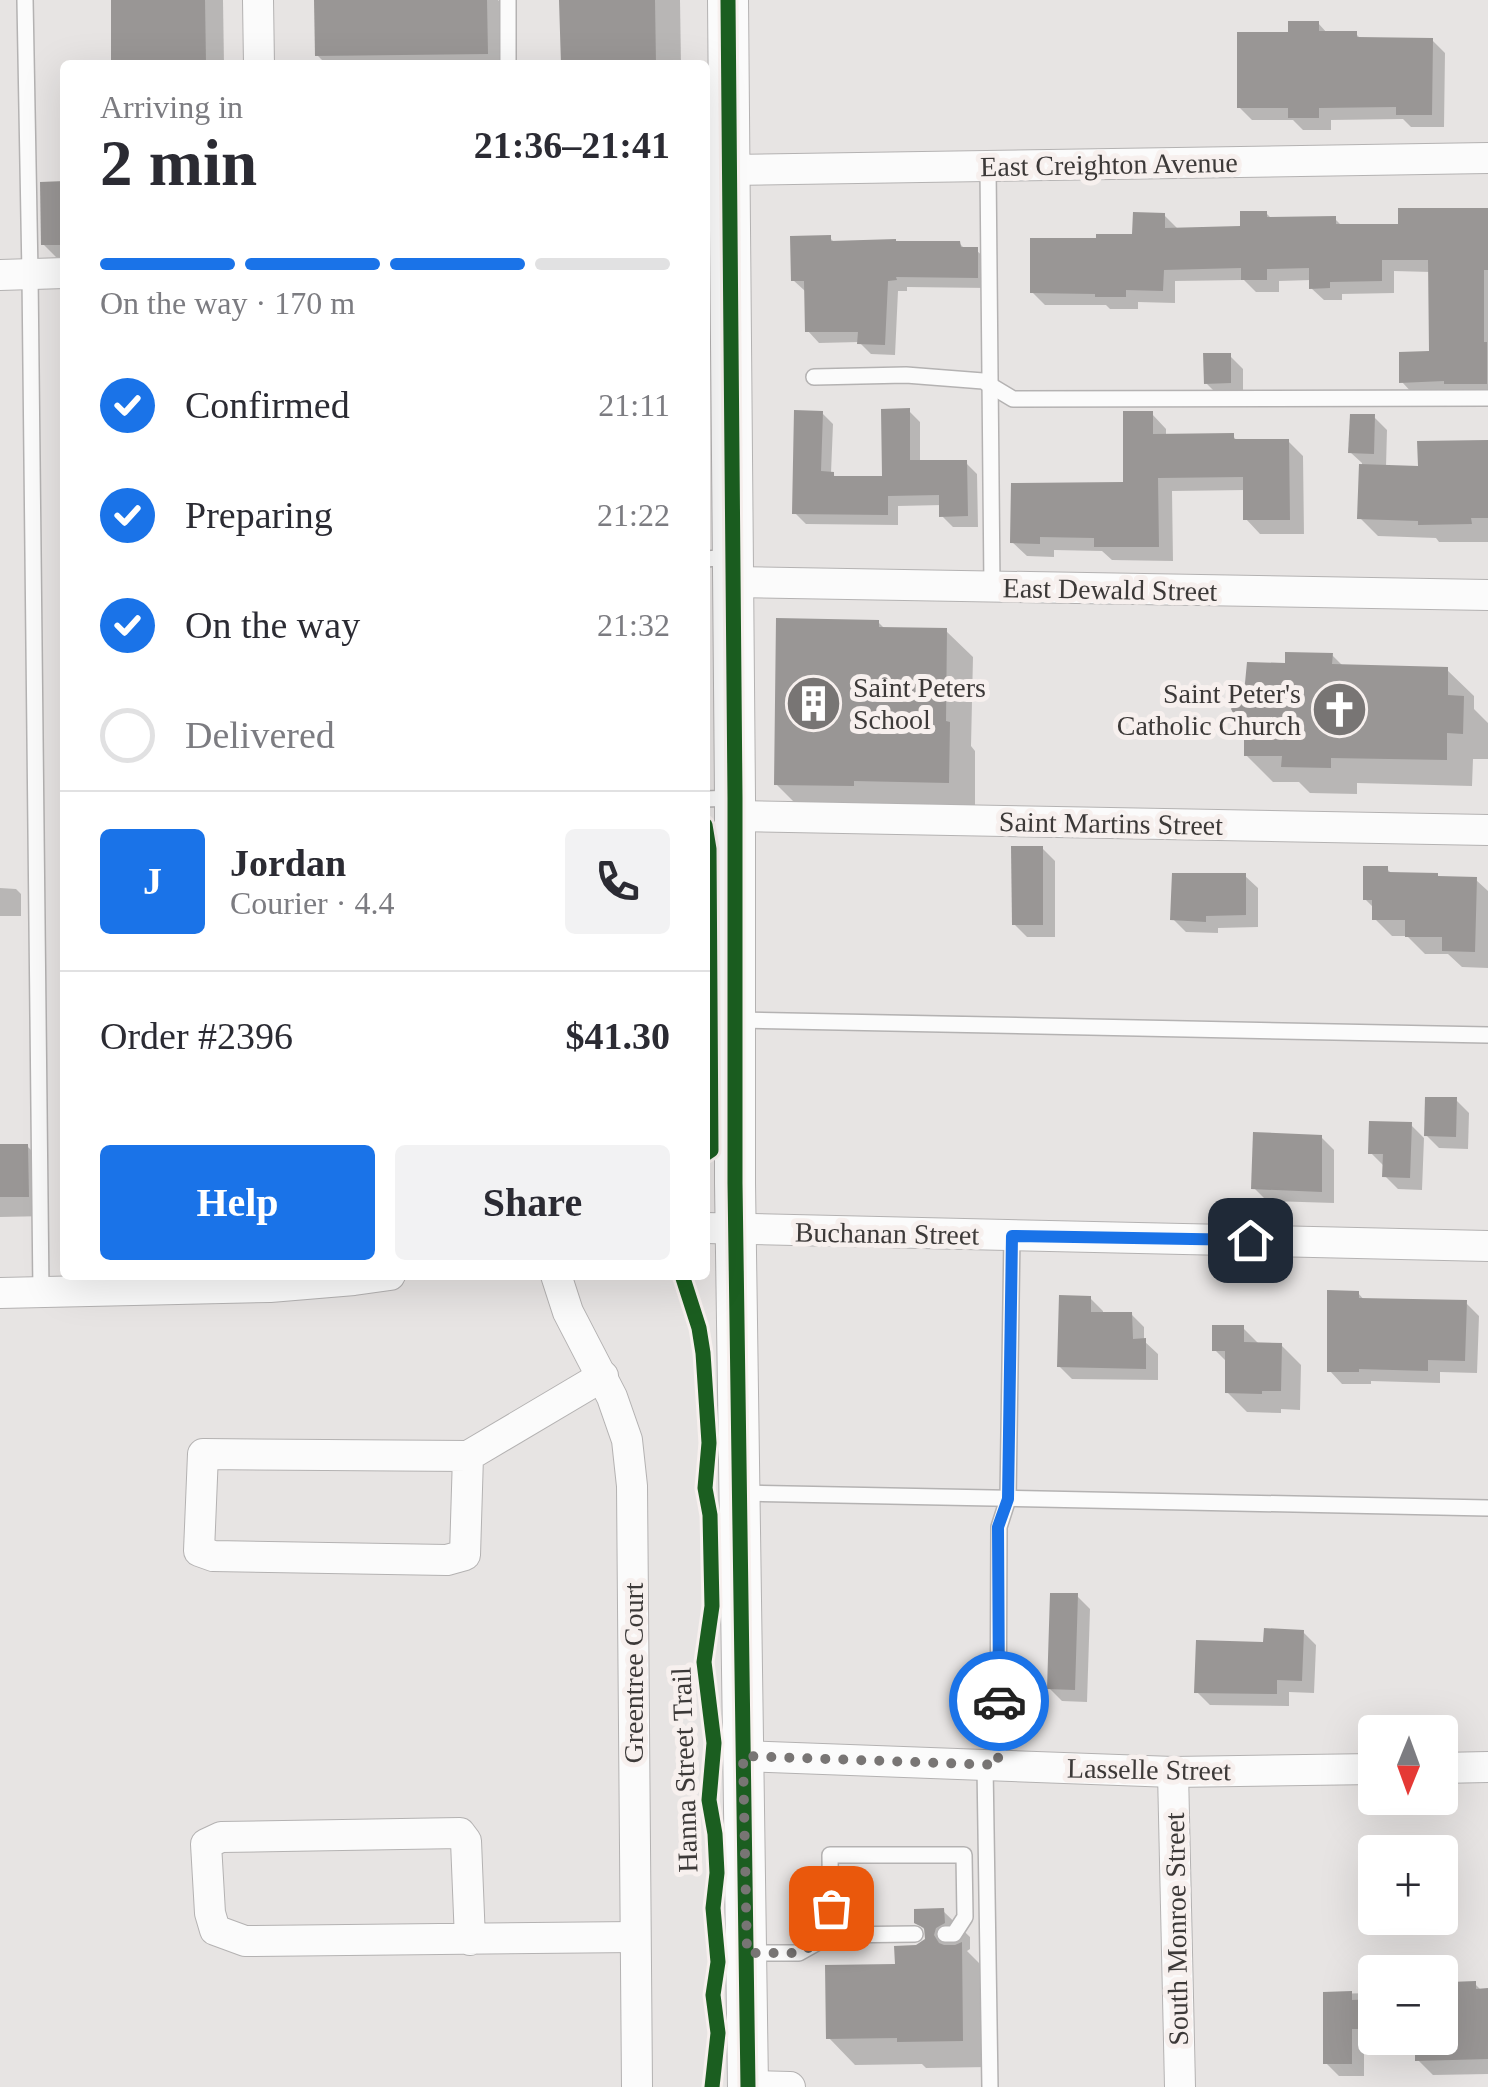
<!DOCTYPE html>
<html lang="en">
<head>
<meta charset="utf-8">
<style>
	body { margin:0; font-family:"Times New Roman",serif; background:#f2f2f3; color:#2b2b33; height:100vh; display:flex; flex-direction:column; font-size:38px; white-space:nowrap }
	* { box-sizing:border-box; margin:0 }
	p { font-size:32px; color:#7c7c81 }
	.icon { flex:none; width:55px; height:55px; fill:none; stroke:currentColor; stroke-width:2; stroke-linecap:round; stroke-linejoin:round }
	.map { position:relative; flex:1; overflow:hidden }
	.panel { position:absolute; left:60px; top:60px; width:650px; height:1220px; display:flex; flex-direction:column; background:#fff; border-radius:10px; box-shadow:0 10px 40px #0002 }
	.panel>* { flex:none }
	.needle { width:65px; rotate:181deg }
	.buttons { position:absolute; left:1358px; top:1715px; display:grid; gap:20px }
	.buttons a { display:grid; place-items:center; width:100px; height:100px; border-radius:10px; background:#fff; box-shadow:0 10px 40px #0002; font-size:50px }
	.pin { position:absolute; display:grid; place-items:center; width:85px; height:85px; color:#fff; margin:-42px; border-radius:20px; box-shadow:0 5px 15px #0006 }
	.courier { position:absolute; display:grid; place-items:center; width:100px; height:100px; margin:-50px; border:8px solid #1a73e8; border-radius:50%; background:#fff; color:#222; box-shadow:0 2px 12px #0007 }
	.headline em { font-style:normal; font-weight:700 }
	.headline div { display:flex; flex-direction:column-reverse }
	.headline { display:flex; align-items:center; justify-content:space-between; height:170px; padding:0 40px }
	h1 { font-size:65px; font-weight:700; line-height:75px }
	.bar { display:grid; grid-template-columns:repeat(4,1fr); gap:15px 10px; align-content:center; height:120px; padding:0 40px }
	.bar i { height:12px; border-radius:8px; background:#e1e1e2 }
	.bar .on { background:#1a73e8 }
	.bar p { grid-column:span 4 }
	.line { display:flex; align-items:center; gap:25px; padding:0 40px; border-top:2px solid #e1e1e2 }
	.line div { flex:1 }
	.round { display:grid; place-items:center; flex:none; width:105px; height:105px; border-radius:10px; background:#f2f2f3 }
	ol { padding:0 40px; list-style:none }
	li { display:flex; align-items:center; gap:30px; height:110px }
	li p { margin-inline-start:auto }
	li .icon { padding:10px; border-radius:50%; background:#1a73e8; color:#fff; stroke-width:4 }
	li:last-child { color:#7c7c81 }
	li i { width:55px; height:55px; border:5px solid #e1e1e2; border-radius:50% }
	.cta { display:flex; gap:20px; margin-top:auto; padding:20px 40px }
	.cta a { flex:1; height:115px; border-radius:10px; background:#1a73e8; color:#fff; font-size:40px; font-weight:700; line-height:115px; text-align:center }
	.cta a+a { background:#f2f2f3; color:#2b2b33 }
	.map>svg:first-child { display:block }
	.shadow { fill:#0003 }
	.building { fill:#999695 }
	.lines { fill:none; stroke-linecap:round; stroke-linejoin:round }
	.service-casing { stroke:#b4b2b2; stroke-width:18 }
	.minor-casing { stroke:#b4b2b2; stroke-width:32 }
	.tertiary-casing { stroke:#b4b2b2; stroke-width:42 }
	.service { stroke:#fbfbfb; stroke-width:15 }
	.minor { stroke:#fbfbfb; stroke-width:30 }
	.tertiary { stroke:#fbfbfb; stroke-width:40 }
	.cycleway-casing { stroke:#f7f0ee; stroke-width:21 }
	.cycleway { stroke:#1b5e20; stroke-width:15 }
	.done { stroke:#787574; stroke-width:10; stroke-dasharray:0 18 }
	.route { stroke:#1a73e8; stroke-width:12 }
	.labels { text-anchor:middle; stroke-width:10; stroke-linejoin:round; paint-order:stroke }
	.street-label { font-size:28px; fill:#3c3938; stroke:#f7f0ee }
	.poi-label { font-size:28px; fill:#3c3938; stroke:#f7f0ee; text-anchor:start }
</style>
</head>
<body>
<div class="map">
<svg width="1488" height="2087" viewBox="0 0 1488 2087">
	<rect width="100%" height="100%" fill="#e7e4e3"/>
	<g class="shadow">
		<path d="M112,0H223L224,65H115Z"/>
		<path d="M317,0H498L512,15L513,65H327L317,55Z"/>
		<path d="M562,0H680L681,65H563Z"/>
		<path d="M1318,23L1328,34H1356L1362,40H1432L1445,53L1444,127H1411L1403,119L1331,120V130H1303L1293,120H1252L1239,107L1290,35Z"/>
		<path d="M65,184V257H56L43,244Z"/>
		<path d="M1488,211V395H1414L1402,382L1432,354L1431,272L1394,271V293L1342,294V300H1324L1311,288V280L1279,281V292H1256L1244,280L1175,281V303L1138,302V309H1110L1106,305H1045L1032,292L1135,237L1164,215L1177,228L1243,229L1266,213L1272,219H1335L1343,227L1401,226Z"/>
		<path d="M830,238L835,243H959L966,250H976L988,261V288L907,287V291H898L895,355L871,354L859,342L819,343L808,331L805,291L793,280Z"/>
		<path d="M1230,356L1243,369V395L1219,396L1206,383Z"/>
		<path d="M909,411L920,422V463H966L977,474L978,527H953L942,516V505L898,506V525L806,524L795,513L822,413L833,424L831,473L838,479L884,478Z"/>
		<path d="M1152,414L1166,429V437L1233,436L1238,442L1288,441L1303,456L1304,534H1260L1246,519V490L1172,491L1173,561L1112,560L1102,551L1054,550V557L1027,556L1012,542L1126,484Z"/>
		<path d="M1374,417L1387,430L1386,467L1420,468L1488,443V542H1439L1436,538L1378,536L1360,518L1362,463L1350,452Z"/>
		<path d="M878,622L886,630L946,631L973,657L971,746L975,751V808L803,811L776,784Z"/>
		<path d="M1332,655L1344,667L1447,670L1474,696V709L1488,723V759H1473L1472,786L1357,783V794L1310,793L1299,782H1273L1246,755L1287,666Z"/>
		<path d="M1042,848L1055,861V937H1027L1014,924Z"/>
		<path d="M1387,869L1392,874L1476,880L1488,891V968L1462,967L1448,954H1425L1407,936H1392L1375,919V909L1365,899Z"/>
		<path d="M1245,876L1258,888V927L1218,928V933L1186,932L1173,919Z"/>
		<path d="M0,888L16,889L21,894V916H0Z"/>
		<path d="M1456,1100L1469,1113L1468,1149L1439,1148L1426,1135Z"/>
		<path d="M1411,1125L1424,1138L1422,1190L1398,1189L1385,1176L1384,1166L1371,1153Z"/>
		<path d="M1321,1137L1334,1150V1203L1267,1201L1254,1188Z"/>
		<path d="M0,1146H27L47,1166L48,1216L0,1217Z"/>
		<path d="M1358,1293L1365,1301L1466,1303L1479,1316L1477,1373L1440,1372V1383L1371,1381V1384H1342L1330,1371Z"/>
		<path d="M1090,1298L1103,1311V1315L1131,1314L1144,1327V1341L1158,1354V1380L1072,1379L1059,1366Z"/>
		<path d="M1243,1328L1260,1345H1281L1301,1365L1300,1410L1281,1409V1413L1247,1412L1227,1392V1362L1215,1350Z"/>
		<path d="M1077,1596L1090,1609L1087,1702L1062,1701L1049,1688Z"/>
		<path d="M1303,1632L1316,1645L1314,1693L1289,1692V1706L1210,1705L1197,1692L1266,1644Z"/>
		<path d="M943,1911L970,1937V1949L967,1951L987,1971L989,2067L926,2068L922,2064L855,2065L829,2038L897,1967L928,1940L927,1932L917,1922Z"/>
		<path d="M1475,1984L1482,1991H1488V2074L1433,2075L1418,2060L1417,2041H1364V2076H1339L1326,2063L1325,1994L1375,1993V2038H1440V2014H1453Z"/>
	</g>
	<g class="building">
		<path d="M111,0H205L206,64L111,65Z"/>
		<path d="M314,0H487L488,54L315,56Z"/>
		<path d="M559,0H655L656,65H561Z"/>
		<path d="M1288,21H1319V31H1357V37L1433,38L1432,115H1396V107L1319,108V118H1288V108H1237V32H1288Z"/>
		<path d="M65,181V245H41L40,182Z"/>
		<path d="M1398,208H1488V270H1484V342H1487V384H1444V381L1399,383V352L1429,351L1428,260H1382V281L1330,282V288L1309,289V268L1267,269V280H1241V268L1164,270L1163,291L1126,290V297H1095V294L1030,293V238H1096V234H1132L1133,212L1165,213V228L1240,226V211H1267V217L1336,216V224H1398Z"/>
		<path d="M831,235V241L896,239V241H960L961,247H978V278L896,277L897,280L888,281L885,345L857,344L858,332H805L804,281H791L790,236Z"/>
		<path d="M1203,353H1231V383L1204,384Z"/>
		<path d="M910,408V460H967L968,516L939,517V495L888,496V515L792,514L794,410L823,411L821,471L834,472V476H882L881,409Z"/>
		<path d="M1123,411H1153V434L1234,433V439H1289L1290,520H1243V477L1158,478L1159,547H1094V538L1040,537V544L1010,543L1011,483L1123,482Z"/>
		<path d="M1350,414H1375L1374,454L1348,453Z"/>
		<path d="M1488,440V518H1471L1472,524L1418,525V521L1357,519L1359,464L1418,466L1417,441Z"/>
		<path d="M776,618L879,620V627L947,628L946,721L950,722L949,783L854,781V786L774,785Z"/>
		<path d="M1285,652L1333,653L1332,664L1448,667V695L1464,696L1463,734L1447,733V760L1331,758V768L1281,767L1282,756H1244V734L1231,709L1245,683L1247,662L1285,663Z"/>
		<path d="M1011,846H1043V925H1012Z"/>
		<path d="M1363,866H1388V872L1438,873V876L1477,877L1475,952L1442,951V937H1405V920H1372V900H1363Z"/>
		<path d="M1172,873H1246V915L1206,916V922L1170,920Z"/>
		<path d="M1425,1097H1457L1456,1137L1424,1136Z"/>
		<path d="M1369,1121L1412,1122L1410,1178L1382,1177L1383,1154H1368Z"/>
		<path d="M1253,1132L1322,1135V1192L1251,1189Z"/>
		<path d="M0,1144H28L29,1197H0Z"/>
		<path d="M1327,1290L1359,1291V1298L1467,1300L1465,1361L1428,1360V1371L1359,1369V1372H1327Z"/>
		<path d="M1059,1295L1091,1296V1312H1132L1133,1339L1146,1338V1369L1057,1367Z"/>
		<path d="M1212,1325H1244V1342L1282,1343L1281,1391H1262V1394L1225,1393V1351H1212Z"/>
		<path d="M1050,1593H1078L1075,1690L1047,1689Z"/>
		<path d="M1264,1628L1304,1630L1302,1681L1277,1680V1694L1194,1693L1196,1640L1263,1642Z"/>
		<path d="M944,1908L945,1923L936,1928L934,1935L939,1943L944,1945H955L962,1942L963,2041L897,2042V2038L826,2039L825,1965L895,1964L894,1946L916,1945L925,1939L924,1928L914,1923V1909Z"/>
		<path d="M1476,1981V1989L1488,1988V2059L1415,2061V2038H1440V2011H1451L1450,1982Z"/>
		<path d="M1352,1991V2000L1375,1999V2029H1352V2064H1323V1992Z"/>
	</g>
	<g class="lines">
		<defs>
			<g id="service">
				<path d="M25,0L30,274L41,1293"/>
				<path d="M508,65V0"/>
				<path d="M988,166L992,587"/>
				<path d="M814,377L906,375L983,381L1013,399L1488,398"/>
				<path d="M705,559L733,557"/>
				<path d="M705,799L735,798"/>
				<path d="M737,1020L1488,1035"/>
				<path d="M742,1493L1488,1508"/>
				<path d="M998,1765L999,1527L1008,1499L1012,1235"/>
				<path d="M985,1766L990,2087"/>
				<path d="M831,1935L830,1855H964L965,1917L954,1934H945"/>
				<path d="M747,1953H799L831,1935L915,1934"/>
			</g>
			<g id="minor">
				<path d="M258,0L259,65"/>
				<path d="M730,170L1488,158"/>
				<path d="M0,275L65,273"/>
				<path d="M733,582L1488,595"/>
				<path d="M735,816L1488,830"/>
				<path d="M705,1228L1488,1246"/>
				<path d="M556,1275L568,1312L612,1397L627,1440L632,1486L637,2087"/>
				<path d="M0,1293L270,1287L354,1280L390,1275"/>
				<path d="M468,1456L465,1555L447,1560L213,1556L199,1551L203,1454L468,1456L603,1376"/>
				<path d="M743,1756L1173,1772L1375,1769"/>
				<path d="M1440,1768L1488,1767"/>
				<path d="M1173,1772L1180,2087"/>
				<path d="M470,1940L466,1841L460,1833L221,1837L206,1844L210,1913L215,1930L245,1941L635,1937"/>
				<path d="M748,2086L790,2087"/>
			</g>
			<path id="tertiary" d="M728,0L735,798V1183L748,2087"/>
		</defs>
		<use href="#service" class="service-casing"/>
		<use href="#minor" class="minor-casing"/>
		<use href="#tertiary" class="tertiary-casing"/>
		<use href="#service" class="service"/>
		<use href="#minor" class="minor"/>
		<use href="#tertiary" class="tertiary"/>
		<defs>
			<g id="cycleway">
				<path d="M728,0L735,798V1183L748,2087"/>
				<path d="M705,825L709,849L711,1150L705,1154"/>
				<path d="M682,1275L699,1328L703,1353L709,1443L705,1488L710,1515L712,1606L704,1662L714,1743L709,1800L715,1834L717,1873L713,1908L718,1962L713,1995L718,2033L712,2087"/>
			</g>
		</defs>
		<use href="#cycleway" class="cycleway-casing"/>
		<use href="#cycleway" class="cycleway"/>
	</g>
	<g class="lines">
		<path class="done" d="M831,1908L832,1935L799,1953H747L743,1756L998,1765L999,1701"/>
		<path class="route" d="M999,1701L998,1527L1008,1499L1012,1236L1250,1240"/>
	</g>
	<defs>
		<symbol id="building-disc" viewBox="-11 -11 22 22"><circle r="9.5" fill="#787574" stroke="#f7f0ee"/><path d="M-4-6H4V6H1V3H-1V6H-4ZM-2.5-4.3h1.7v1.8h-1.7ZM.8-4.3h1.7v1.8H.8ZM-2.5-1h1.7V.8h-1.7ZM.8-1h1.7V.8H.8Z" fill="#fff"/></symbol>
		<symbol id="church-disc" viewBox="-11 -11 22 22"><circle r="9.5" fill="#787574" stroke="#f7f0ee"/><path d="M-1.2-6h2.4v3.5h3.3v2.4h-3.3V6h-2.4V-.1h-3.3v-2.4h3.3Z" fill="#fff"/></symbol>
	</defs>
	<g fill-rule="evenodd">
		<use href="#building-disc" x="782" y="672" width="63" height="63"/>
		<use href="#church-disc" x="1308" y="678" width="63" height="63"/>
	</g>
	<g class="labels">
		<g class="street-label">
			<text transform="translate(1109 164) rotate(-1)" y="10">East Creighton Avenue</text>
			<text transform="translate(1110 589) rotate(1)" y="10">East Dewald Street</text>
			<text transform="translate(1111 823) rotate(1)" y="10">Saint Martins Street</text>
			<text transform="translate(887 1233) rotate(1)" y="10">Buchanan Street</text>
			<text transform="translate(633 1673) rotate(-90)" y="10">Greentree Court</text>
			<text transform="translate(1149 1769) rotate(1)" y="10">Lasselle Street</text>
			<text transform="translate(684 1770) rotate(-92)" y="10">Hanna Street Trail</text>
			<text transform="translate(1176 1929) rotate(-91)" y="10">South Monroe Street</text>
		</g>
		<g class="poi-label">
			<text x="853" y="697">Saint Peters<tspan x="853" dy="32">School</tspan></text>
			<text x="1301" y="703" text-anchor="end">Saint Peter's<tspan x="1301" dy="32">Catholic Church</tspan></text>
		</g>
	</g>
</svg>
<div class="buttons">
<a><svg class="needle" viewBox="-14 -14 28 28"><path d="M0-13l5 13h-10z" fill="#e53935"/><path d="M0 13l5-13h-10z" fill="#7c7c81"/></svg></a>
<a>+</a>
<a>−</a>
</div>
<div class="pin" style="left:831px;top:1908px;background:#ea580c"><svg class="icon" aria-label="bag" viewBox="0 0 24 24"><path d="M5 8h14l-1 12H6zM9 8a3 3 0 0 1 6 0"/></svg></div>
<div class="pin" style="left:1250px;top:1240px;background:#1f2937"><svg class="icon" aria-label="home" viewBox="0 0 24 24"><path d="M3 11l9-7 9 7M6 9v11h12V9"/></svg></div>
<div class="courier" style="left:999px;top:1701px"><svg class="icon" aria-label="car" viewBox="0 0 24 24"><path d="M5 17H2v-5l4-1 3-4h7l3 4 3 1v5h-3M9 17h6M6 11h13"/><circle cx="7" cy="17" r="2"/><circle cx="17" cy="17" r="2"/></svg></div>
<section class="panel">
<div class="headline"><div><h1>2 min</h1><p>Arriving in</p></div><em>21:36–21:41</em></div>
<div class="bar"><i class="on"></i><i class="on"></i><i class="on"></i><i></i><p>On the way · 170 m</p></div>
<ol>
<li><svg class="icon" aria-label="check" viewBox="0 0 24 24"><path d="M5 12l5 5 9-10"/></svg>Confirmed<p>21:11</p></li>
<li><svg class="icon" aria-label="check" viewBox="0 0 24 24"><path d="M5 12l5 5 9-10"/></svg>Preparing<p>21:22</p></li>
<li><svg class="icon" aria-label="check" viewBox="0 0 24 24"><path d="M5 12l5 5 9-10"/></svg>On the way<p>21:32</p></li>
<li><i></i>Delivered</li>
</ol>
<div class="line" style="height:180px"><b class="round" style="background:#1a73e8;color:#fff">J</b><div><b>Jordan</b><p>Courier · 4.4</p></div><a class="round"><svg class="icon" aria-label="phone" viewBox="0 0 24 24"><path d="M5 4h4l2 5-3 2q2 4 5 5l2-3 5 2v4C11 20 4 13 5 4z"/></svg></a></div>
<div class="line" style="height:130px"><div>Order #2396</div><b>$41.30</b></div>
<div class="cta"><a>Help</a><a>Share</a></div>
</section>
</div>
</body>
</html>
